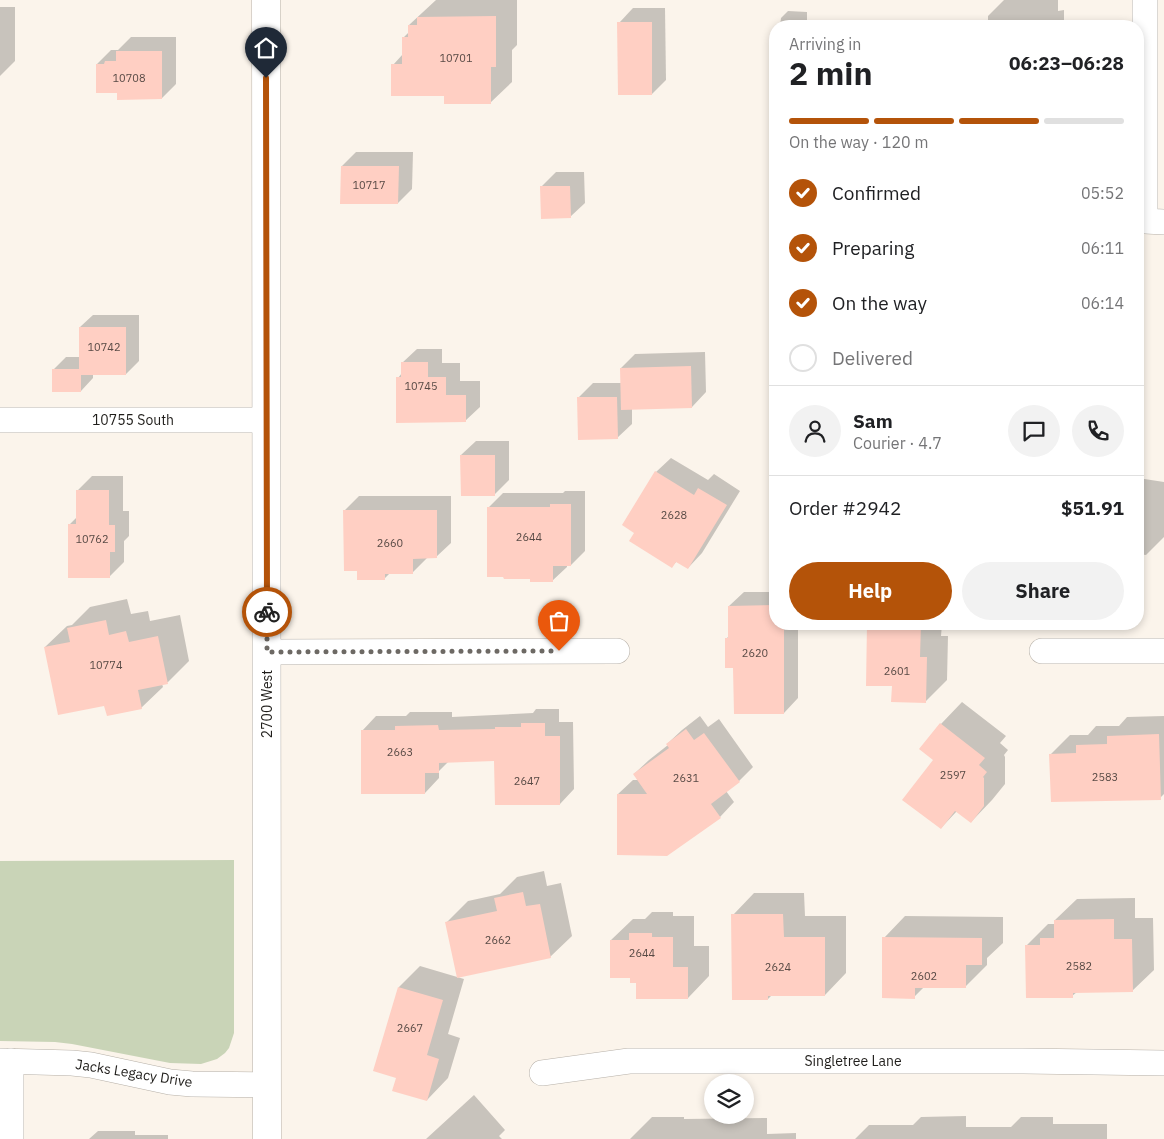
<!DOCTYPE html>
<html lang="en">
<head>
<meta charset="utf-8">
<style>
	body { margin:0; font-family:"IBM Plex Sans",sans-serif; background:#f2f2f2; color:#202124; height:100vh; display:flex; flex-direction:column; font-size:19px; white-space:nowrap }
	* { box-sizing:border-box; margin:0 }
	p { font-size:16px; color:#757577 }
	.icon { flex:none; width:28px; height:28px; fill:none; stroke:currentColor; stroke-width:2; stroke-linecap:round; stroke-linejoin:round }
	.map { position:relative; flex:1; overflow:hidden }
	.details { position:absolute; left:769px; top:20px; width:375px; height:610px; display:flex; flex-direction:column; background:#fff; border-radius:20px; box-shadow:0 2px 8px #0003 }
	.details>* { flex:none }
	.fabs { position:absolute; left:704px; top:1074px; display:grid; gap:10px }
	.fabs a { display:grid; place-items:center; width:50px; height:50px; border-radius:50%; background:#fff; box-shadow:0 2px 8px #0003; font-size:25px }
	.pin { position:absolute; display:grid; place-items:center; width:42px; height:42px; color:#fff; margin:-51px -21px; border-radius:50% 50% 50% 0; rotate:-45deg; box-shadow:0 0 5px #0007 }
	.pin .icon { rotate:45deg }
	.courier { position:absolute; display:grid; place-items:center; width:50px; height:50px; margin:-25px; border:4px solid #b45309; border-radius:50%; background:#fff; color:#222; box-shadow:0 1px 6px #0007 }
	.headline em { font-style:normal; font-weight:800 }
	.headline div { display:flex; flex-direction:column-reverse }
	.headline { display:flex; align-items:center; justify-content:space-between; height:85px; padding:0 20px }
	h1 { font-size:32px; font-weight:800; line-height:38px }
	.bar { display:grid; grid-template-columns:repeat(4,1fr); gap:8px 5px; align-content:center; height:60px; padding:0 20px }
	.bar i { height:6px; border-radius:4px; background:#e0e0e0 }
	.bar .on { background:#b45309 }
	.bar p { grid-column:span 4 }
	.line { display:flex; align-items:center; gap:12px; padding:0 20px; border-top:1px solid #e0e0e0 }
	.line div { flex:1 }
	.round { display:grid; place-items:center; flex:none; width:52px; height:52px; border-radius:26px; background:#f2f2f2 }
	ol { padding:0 20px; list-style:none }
	li { display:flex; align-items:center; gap:15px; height:55px }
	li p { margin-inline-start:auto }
	li .icon { padding:5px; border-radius:50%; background:#b45309; color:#fff; stroke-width:4 }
	li:last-child { color:#757577 }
	li i { width:28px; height:28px; border:2px solid #e0e0e0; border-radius:50% }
	.button { display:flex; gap:10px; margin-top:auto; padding:10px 20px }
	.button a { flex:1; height:58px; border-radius:30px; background:#b45309; color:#fff; font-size:20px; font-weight:800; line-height:58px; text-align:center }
	.button a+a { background:#f2f2f2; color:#202124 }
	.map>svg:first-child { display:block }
	.green { fill:#c9d4b7 }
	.shadow { fill:#0003 }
	.building { fill:#ffcfc3 }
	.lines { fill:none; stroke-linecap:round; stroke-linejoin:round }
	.minor-casing { stroke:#b6b0a8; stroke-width:26 }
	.secondary-casing { stroke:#b6b0a8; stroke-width:29 }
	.minor { stroke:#fff; stroke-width:25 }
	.secondary { stroke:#fff; stroke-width:28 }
	.done { stroke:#6d6964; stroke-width:5; stroke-dasharray:0 9 }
	.route { stroke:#b45309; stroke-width:6 }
	.labels { text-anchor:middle; stroke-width:5; stroke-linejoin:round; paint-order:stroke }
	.number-label { font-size:11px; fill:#584a45 }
	.street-label { font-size:14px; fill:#201e1b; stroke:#fff }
</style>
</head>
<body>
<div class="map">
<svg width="1164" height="1139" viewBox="0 0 1164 1139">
	<rect width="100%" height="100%" fill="#fbf4eb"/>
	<path class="green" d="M234,860V1033L229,1048L225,1053L217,1059L201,1064L170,1063L72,1044L55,1042L0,1041V861Z"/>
	<g class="shadow">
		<path d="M436,0H517V45L512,50V82L490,103L445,95L393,65L403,54V38L409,32V25Z"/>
		<path d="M1004,0H1058V11L1064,10V26H973L976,23H988V16Z"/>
		<path d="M0,7H15V61L0,76Z"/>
		<path d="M633,8H665L666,80L652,94L619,23Z"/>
		<path d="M788,11L807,12V26H780L781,18Z"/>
		<path d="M131,37H176V84L162,98L119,91L97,64L111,50H118Z"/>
		<path d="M356,152H413L412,189L398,203L342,166Z"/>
		<path d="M556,172H584L585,203L570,217L541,187Z"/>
		<path d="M93,315H139V361L126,374H93V378L81,391L53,370L66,357H80V327Z"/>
		<path d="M417,349H442V363H460V381H480V407L465,421L398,378L402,373V363Z"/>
		<path d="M705,352L706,392L692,407L632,409V424L617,438L578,398L593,383H621V368L635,354Z"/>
		<path d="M476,441H509V480L494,495L461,455Z"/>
		<path d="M671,458L708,480L714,474L740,491L702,553L688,568L677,561L672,566L636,532L656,472Z"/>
		<path d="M92,476H123V511H129V536L124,541V562L109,577L70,524L77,517L78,490Z"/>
		<path d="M1138,478L1164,482V537L1146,555L1138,554Z"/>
		<path d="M565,491H585V551L571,565H567V567L552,581L531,578L488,508L503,493H563Z"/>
		<path d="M359,496H451V543L436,557L427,558L412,573H390L384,579L358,569L344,511Z"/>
		<path d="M744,592H775V624H798V698L784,713L735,667L726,639L730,635L729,606Z"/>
		<path d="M127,599L131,614L148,611L150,621L180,615L189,661L168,682L162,684L163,687L141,708L105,704L45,647L67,626L72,625L90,607Z"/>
		<path d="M868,624H942L941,636H948L947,680L926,701L893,684H867Z"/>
		<path d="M962,702L1006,736L1000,743L1008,750L1004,755L1005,757V784L992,800L971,822L957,811L941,828L934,759L941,724Z"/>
		<path d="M536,709H559V722H573L574,789L560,804L496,760L449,761L439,771V778L425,793L362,731L376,716H406L410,712H452V717L533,713Z"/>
		<path d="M700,716L708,727L719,719L753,767L739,781L726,791L734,802L720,817L618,794L633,780H638L634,774L649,760L668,745L667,744L682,730Z"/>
		<path d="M1164,716V794L1160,798L1051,754L1070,735H1088L1096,726H1119L1127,717Z"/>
		<path d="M544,871L547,886L561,883L572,936L550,957L447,922L468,901L500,894L517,877Z"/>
		<path d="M754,893H804L805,916H846V973L825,995H772L768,999L733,915Z"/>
		<path d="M1135,898V918H1153L1154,970L1132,991L1077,992L1072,996L1026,946L1048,924H1055V920L1077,899Z"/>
		<path d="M652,912H673V916H694V946H709V976L688,998L637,982L631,976L611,940L633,919H645Z"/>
		<path d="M905,916L1003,917V943L987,958V965L966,986H925L914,997L884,938Z"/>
		<path d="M420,966L464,979L448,1034L460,1038L448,1078L427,1100L398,1077L399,987Z"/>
		<path d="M474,1095L505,1130L499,1136L502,1139H426Z"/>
		<path d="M966,1116V1127H1011L1021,1117H1053V1124H1107V1139H855L869,1125H913L921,1117Z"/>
		<path d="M652,1117H684V1119L767,1118V1134L796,1133V1139H630Z"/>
		<path d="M98,1131H135V1135H168V1139H89Z"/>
	</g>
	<g class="building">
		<path d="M496,16V67H491V104H444V96H391V64H402V37H408V25H417V17Z"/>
		<path d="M617,22H652V95H618Z"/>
		<path d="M116,51H162V99L117,100V93H96V64H104L105,61H116Z"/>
		<path d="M341,166H399L398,204H340Z"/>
		<path d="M540,186H570L571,218L541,219Z"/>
		<path d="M79,327H126V375H81V392H52V369H79Z"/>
		<path d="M401,362H428V377H446V395H466V422L396,423V377H401Z"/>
		<path d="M691,366L692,408L621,410L620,368Z"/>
		<path d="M577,397H617L618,439L578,440Z"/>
		<path d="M460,455H495V496H461Z"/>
		<path d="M655,471L694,495L698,488L727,505L688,569L676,562L672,568L629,541L634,533L622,525Z"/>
		<path d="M76,490H109V525H115V552H110V578H68V524H76Z"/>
		<path d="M550,504H571V566H553V582H530V579H504L503,577H487V507H550Z"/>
		<path d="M343,510H437V558L413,559V574H385V580H357V571H344Z"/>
		<path d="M775,605V624H784V714H734L733,668H725V638H728V606Z"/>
		<path d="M106,620L109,635L126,631L129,642L158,636L168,684L138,690L142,709L107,716L104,706L58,715L44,647L70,642L67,628Z"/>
		<path d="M867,624H921L920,657H927L926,703L891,702L892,686H866Z"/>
		<path d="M521,723H545V736H560V805H495L494,761L439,763V773H425V794H361V730H395V726L438,725L439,730L495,729V727H521Z"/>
		<path d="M940,723L985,758L979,765L987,772L983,777L984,778V806L971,823L955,811L941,829L902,800L933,760L919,749Z"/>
		<path d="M686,729L694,740L704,733L740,782L711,804L721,818L667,856L617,855V794H647L633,774L669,748L666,744Z"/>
		<path d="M1159,734L1161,800L1051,802L1049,754L1076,753V745L1107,744V736Z"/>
		<path d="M523,892L526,906L540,904L551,958L457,978L445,922L497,911L494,898Z"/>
		<path d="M731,914H783L784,937H825V996H768V1000H732Z"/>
		<path d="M1114,919V939H1132L1133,992L1073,993V998H1026L1025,945H1040V938H1054V920Z"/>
		<path d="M629,933H652V937H673V967H688V999H636V983H630V978H610V940H629Z"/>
		<path d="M882,937L982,938V965H966V988H915V999L882,998Z"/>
		<path d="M398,987L443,1000L427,1055L439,1059L427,1101L392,1091L396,1078L373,1071Z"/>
	</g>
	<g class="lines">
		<defs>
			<g id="minor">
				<path d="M1145,0V221L1164,222"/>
				<path d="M0,420H266"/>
				<path d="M1042,651H1164"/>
				<path d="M267,652L617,651"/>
				<path d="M0,1061L72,1063L91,1065L170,1082L192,1084L267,1085"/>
				<path d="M11,1061V1139"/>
				<path d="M542,1073L629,1061H1023L1164,1063"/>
			</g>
			<path id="secondary" d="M266,0L267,1139"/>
		</defs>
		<use href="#minor" class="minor-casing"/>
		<use href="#secondary" class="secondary-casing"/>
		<use href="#minor" class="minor"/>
		<use href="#secondary" class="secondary"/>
	</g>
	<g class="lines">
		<path class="done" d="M267,612V652L559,651"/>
		<path class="route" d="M266,78L267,612"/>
	</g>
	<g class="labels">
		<g class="number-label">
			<text x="456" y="62">10701</text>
			<text x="129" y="82">10708</text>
			<text x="369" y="189">10717</text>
			<text x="104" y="351">10742</text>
			<text x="421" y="390">10745</text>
			<text x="674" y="519">2628</text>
			<text x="529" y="541">2644</text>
			<text x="92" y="543">10762</text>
			<text x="390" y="547">2660</text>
			<text x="755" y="657">2620</text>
			<text x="106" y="669">10774</text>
			<text x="897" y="675">2601</text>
			<text x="400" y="756">2663</text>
			<text x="953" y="779">2597</text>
			<text x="1105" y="781">2583</text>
			<text x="686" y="782">2631</text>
			<text x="527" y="785">2647</text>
			<text x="498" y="944">2662</text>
			<text x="642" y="957">2644</text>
			<text x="1079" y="970">2582</text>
			<text x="778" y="971">2624</text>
			<text x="924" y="980">2602</text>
			<text x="410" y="1032">2667</text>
		</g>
		<g class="street-label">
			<text x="133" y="425">10755 South</text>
			<text transform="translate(267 704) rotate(-90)" y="5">2700 West</text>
			<text x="853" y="1066">Singletree Lane</text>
			<text transform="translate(134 1073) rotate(9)" y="5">Jacks Legacy Drive</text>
		</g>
	</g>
</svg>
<div class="fabs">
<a><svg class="icon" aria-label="layers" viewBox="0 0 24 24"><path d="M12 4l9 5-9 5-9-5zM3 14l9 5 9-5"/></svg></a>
</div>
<div class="pin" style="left:559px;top:651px;background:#ea580c"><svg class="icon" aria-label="bag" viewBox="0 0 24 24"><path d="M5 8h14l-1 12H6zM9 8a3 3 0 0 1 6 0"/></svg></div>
<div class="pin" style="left:266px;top:78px;background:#1f2937"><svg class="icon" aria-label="home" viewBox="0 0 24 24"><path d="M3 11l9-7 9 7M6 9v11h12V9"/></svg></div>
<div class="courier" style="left:267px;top:612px"><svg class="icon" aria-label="bike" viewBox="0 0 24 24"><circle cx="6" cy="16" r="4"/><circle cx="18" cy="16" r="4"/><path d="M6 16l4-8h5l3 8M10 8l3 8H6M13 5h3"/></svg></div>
<section class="details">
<div class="headline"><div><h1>2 min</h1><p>Arriving in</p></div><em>06:23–06:28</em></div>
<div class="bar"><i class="on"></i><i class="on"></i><i class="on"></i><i></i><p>On the way · 120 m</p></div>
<ol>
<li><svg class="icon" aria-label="check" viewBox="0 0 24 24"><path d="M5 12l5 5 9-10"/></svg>Confirmed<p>05:52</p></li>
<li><svg class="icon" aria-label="check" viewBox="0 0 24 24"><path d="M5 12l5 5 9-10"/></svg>Preparing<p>06:11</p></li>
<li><svg class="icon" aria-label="check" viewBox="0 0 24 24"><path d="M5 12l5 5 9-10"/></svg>On the way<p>06:14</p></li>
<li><i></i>Delivered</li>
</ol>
<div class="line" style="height:90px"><a class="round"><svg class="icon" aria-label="person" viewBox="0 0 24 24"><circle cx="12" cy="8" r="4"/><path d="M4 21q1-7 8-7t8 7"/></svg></a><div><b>Sam</b><p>Courier · 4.7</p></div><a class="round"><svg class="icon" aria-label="chat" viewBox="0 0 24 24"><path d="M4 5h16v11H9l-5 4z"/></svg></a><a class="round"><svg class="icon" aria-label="phone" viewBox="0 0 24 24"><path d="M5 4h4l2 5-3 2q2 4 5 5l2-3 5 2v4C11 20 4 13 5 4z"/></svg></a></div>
<div class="line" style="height:65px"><div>Order #2942</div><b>$51.91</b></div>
<div class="button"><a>Help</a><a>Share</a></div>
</section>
</div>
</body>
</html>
